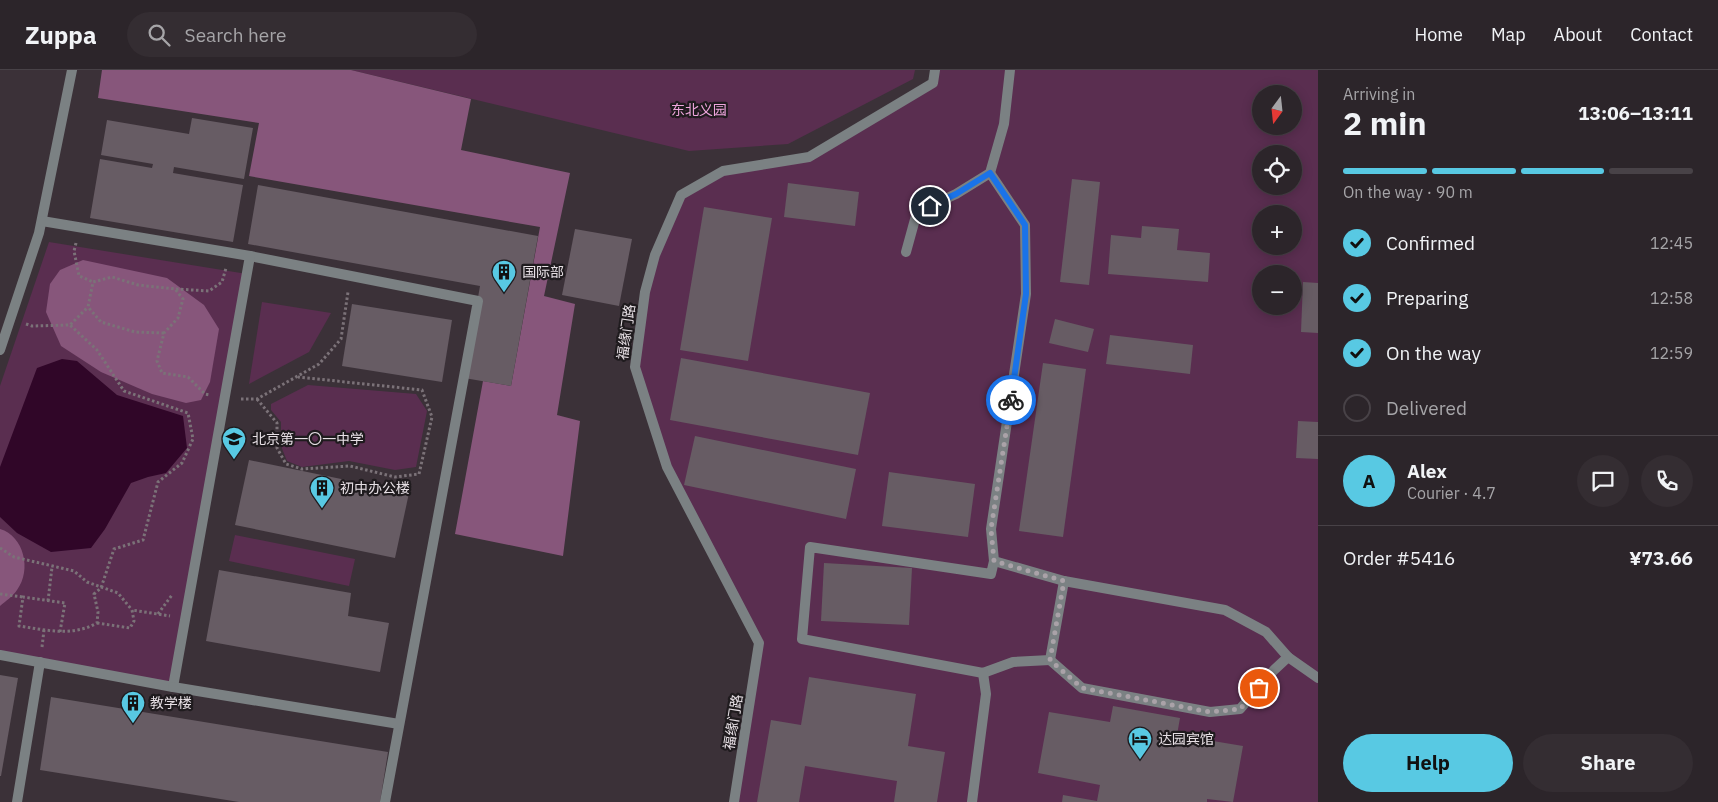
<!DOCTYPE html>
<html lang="en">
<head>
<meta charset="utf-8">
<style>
	body { margin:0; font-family:"IBM Plex Sans","Noto Sans SC",sans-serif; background:#342d32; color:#f1f3f6; height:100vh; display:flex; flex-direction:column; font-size:19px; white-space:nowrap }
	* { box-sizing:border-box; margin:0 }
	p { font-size:16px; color:#a6a5a8 }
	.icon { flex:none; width:28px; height:28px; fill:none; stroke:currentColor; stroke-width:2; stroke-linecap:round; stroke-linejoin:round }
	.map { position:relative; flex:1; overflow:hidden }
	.details { display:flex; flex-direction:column; background:#2c252a; width:400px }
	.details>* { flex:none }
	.needle { width:32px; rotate:195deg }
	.buttons { position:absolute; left:1252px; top:15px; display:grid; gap:10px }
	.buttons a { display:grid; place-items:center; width:50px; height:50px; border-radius:50%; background:#2c252a; box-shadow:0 2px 12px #0003,0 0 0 1px #484247; font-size:25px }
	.pin { position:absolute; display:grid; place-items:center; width:42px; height:42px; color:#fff; margin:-21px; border:2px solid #fff; border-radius:50%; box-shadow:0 1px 5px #0007 }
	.courier { position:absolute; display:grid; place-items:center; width:50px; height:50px; margin:-25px; border:4px solid #1a73e8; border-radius:50%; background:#fff; color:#222; box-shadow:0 1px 6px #0007 }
	.head em { font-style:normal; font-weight:800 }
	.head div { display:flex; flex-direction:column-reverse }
	.head { display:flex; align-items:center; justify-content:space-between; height:85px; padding:0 25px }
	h1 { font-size:32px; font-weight:800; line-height:38px }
	.bar { display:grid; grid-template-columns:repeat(4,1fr); gap:8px 5px; align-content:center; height:60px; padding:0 25px }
	.bar i { height:6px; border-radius:4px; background:#484247 }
	.bar .selected { background:#58c9e3 }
	.bar p { grid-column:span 4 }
	.line { display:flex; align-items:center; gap:12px; padding:0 25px; border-top:1px solid #484247 }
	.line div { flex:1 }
	.round { display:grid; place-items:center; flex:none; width:52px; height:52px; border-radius:26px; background:#342d32 }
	ol { padding:0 25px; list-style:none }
	li { display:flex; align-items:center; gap:15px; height:55px }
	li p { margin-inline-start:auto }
	li .icon { padding:5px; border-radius:50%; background:#58c9e3; color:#111; stroke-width:4 }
	li:last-child { color:#a6a5a8 }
	li i { width:28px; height:28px; border:2px solid #484247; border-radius:50% }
	.action { display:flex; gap:10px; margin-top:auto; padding:10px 25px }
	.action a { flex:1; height:58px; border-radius:30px; background:#58c9e3; color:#111; font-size:20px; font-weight:800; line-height:58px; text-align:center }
	.action a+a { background:#342d32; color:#f1f3f6 }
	header { display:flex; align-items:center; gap:30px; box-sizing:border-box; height:70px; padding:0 25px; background:#2c252a; border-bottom:1px solid #484247 }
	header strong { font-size:24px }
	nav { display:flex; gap:28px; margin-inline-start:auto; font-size:18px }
	.search { width:350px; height:45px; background:#342d32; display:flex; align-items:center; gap:12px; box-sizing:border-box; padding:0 18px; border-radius:28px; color:#a6a5a8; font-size:19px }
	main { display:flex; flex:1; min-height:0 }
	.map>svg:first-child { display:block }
	.green { fill:#5a2e50; fill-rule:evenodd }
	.forest { fill:#87567b }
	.water { fill:#300628 }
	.building { fill:#675c64 }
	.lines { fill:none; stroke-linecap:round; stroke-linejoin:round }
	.path { stroke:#7b7278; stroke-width:3; stroke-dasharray:2.5 2.5; stroke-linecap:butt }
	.service { stroke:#7b8183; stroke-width:10 }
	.minor { stroke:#7b8183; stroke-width:10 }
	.done { stroke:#aaa2a8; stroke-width:5; stroke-dasharray:0 9 }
	.route { stroke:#1a73e8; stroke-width:6 }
	.labels { text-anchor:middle; stroke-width:4.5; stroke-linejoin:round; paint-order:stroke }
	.park-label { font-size:14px; fill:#efa5dd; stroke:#1f1b1e }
	.poi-label { font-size:14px; fill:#e6dfe4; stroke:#1f1b1e; text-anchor:start }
	.street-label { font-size:14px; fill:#e6dfe4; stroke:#1f1b1e }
</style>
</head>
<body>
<header>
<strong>Zuppa</strong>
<div class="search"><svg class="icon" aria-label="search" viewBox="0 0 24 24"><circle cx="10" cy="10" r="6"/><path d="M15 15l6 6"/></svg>Search here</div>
<nav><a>Home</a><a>Map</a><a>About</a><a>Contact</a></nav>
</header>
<main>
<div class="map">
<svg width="1318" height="732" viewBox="0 0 1318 732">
	<rect width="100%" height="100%" fill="#3b3138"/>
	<g class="green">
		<path d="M351,0H915L913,9L788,74L689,81Z"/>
		<path d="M935,0H1318V732H736L759,573L667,397L635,297L645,222L681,125L723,101L809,87L933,14ZM1261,24H1294V56H1261ZM1261,84H1294V116H1261ZM1261,144H1294V176H1261ZM1261,204H1294V236H1261Z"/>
		<path d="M49,172L247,204L173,617L0,585V316Z"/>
		<path d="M262,232L331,243L309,282L249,314Z"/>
		<path d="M308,315L416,324L427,341L416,397L395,400L349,391L302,397L287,391L281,376V352L271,340V334Z"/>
		<path d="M235,465L355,489L349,516L229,491Z"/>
	</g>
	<g class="forest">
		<path d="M102,0H351L471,29L461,80L570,103L544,226L575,234L557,345L580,351L563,486L455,464L483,311L511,316L540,157L249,106L259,53L98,28Z"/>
		<path d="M83,190L167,208L204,235L219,259L210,312L201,330L186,333L152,324L101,302L61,276L46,242L50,214L60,200Z"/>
		<path d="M0,459C24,466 32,500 17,520C13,526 6,531 0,536Z"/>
	</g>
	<path class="water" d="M62,289L77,291L117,325L183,346L187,378L166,403L148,407L131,413L105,459L91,478L51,482L17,463L0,447V397L37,298Z"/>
	<g class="building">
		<path d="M192,48L253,58L244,109L174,97L173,103L243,115L233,172L90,148L100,89L152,98L153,94L101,85L107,50L189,64Z"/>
		<path d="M1072,109L1100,112L1089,215L1060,212Z"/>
		<path d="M788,113L859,122L855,156L784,147Z"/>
		<path d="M258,115L538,166L511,316L464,308L480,216L248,174Z"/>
		<path d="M704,137L772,148L748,291L680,280Z"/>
		<path d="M1142,156L1179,159L1177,180L1210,183L1208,212L1108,204L1111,165L1141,168Z"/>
		<path d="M575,159L632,169L619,236L562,225Z"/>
		<path d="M1303,212L1318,213V263L1301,262Z"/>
		<path d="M352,234L452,250L442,312L342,296Z"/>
		<path d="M1055,249L1094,259L1088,282L1049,273Z"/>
		<path d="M1110,265L1193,275L1190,304L1106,294Z"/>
		<path d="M681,288L870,323L858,385L670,350Z"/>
		<path d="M1043,293L1086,299L1063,467L1019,461Z"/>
		<path d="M1298,351L1318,352V389L1296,388Z"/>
		<path d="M695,366L856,399L846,449L684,415Z"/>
		<path d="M249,390L409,423L395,488L235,455Z"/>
		<path d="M889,402L975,414L968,467L882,456Z"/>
		<path d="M824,493L912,498L909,555L821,551Z"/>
		<path d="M219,500L351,523L348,546L389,553L380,602L206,571Z"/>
		<path d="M0,605L18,608L1,706H0Z"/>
		<path d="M809,607L916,624L908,676L945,682L937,732H894L897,711L805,696L799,732H757L771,650L801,655Z"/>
		<path d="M51,627L388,682L380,732H239L40,700Z"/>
		<path d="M1113,636L1180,648L1177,665L1243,676L1233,732L1207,729V732H1062L1063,725L1097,731L1100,715L1038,703L1049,642L1110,652Z"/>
	</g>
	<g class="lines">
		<g class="path">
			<path d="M76,173L74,181L79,206L93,212"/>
			<path d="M176,219L209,221L222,212L226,198"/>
			<path d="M26,254L32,256L70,255L88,237"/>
			<path d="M164,263L135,262L101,252L88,237L93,212L112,207L138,215L175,219L183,229L178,248L164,263L157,291L162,303L188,307L205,324L210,325"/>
			<path d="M241,329H257L319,294L341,269L348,222"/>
			<path d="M257,329L277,353V378L286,394L302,399L350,396L395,407L419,404L432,347L422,320L298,307"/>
			<path d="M0,478L14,487L74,501L87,512L118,523L132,540"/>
			<path d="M0,524L23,527"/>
			<path d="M48,531L52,497"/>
			<path d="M158,544L172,525"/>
			<path d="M97,553L130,558L134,551L132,540L170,546"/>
			<path d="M60,562L65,533L23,527L19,556C46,560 72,567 97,553L98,542L94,524L101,518L114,479L143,470L158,412L182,393L193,369L188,343L124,321L97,280L70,255"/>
			<path d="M42,577L44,560"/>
		</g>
		<g class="service">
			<path d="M990,103L1025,155L1026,224L991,459L994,491L1064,511L1225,540L1266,562L1288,587L1318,608"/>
			<path d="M906,182L917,142L956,124L990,103L1004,54L1010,0"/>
			<path d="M250,186L478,231L385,732"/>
			<path d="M0,280L39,163L72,0"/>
			<path d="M994,491L991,504L810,477L802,569L983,603L1013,592L1050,590L1064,511"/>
			<path d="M0,585L173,617L250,186L42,151"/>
			<path d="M1050,590L1082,618L1210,642L1240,639L1274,600L1288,587"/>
			<path d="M173,617L399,654"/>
			<path d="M17,732L40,592"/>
			<path d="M972,732L986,624L983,603"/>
		</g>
		<path class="minor" d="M734,732L759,573L667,397L635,297L645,222L655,185L681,125L723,101L809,87L933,13L935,0"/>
	</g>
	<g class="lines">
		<path class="done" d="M1011,330L991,459L994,491L1064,511L1050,590L1082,618L1210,642L1240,639L1259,618"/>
		<path class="route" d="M930,136L956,124L990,103L1025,155L1026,224L1011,330"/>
	</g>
	<defs>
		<symbol id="building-pin" viewBox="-11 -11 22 30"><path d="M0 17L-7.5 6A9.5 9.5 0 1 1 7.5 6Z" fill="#58c9e3" stroke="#1f1b1e"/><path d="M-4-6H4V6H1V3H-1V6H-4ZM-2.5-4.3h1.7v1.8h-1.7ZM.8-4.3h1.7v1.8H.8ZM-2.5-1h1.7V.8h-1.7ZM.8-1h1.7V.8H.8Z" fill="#111"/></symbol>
		<symbol id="school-pin" viewBox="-11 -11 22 30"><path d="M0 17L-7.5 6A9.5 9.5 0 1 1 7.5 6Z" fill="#58c9e3" stroke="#1f1b1e"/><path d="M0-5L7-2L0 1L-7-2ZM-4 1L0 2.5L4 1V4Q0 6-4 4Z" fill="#111"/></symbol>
		<symbol id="hotel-pin" viewBox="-11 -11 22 30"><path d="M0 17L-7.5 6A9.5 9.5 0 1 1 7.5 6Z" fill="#58c9e3" stroke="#1f1b1e"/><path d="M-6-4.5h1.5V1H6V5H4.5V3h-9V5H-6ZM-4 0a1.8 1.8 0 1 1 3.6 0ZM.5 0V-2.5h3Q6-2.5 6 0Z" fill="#111"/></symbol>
	</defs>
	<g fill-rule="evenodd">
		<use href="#building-pin" x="490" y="188" width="28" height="38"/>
		<use href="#school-pin" x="220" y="355" width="28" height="38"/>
		<use href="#building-pin" x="308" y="404" width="28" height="38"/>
		<use href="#building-pin" x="119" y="619" width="28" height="38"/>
		<use href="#hotel-pin" x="1126" y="655" width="28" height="38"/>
	</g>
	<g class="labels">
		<g class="park-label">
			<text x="699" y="45">东北义园</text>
		</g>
		<g class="poi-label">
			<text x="522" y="207">国际部</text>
			<text x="252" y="374">北京第一〇一中学</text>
			<text x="340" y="423">初中办公楼</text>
			<text x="150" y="638">教学楼</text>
			<text x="1158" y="674">达园宾馆</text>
		</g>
		<g class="street-label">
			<text transform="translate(626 262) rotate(-82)" y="5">福缘门路</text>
			<text transform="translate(733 652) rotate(-81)" y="5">福缘门路</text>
		</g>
	</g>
</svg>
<div class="buttons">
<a><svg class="needle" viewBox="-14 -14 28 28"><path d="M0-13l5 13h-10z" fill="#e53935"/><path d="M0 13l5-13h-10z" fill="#a6a5a8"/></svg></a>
<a><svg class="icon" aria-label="locate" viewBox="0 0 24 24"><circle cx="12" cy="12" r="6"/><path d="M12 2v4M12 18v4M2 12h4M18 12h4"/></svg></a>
<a>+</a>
<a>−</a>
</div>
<div class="pin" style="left:1259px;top:618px;background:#ea580c"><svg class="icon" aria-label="bag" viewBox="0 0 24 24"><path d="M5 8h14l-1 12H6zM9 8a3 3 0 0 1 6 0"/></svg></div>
<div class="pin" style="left:930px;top:136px;background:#1f2937"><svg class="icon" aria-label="home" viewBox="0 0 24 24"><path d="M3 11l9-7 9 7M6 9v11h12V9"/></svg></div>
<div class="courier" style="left:1011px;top:330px"><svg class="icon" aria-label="bike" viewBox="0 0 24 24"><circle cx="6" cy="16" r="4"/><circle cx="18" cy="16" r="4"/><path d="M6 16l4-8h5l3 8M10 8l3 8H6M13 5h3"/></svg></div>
</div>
<section class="details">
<div class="head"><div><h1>2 min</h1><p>Arriving in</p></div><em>13:06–13:11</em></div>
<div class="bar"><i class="selected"></i><i class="selected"></i><i class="selected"></i><i></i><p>On the way · 90 m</p></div>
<ol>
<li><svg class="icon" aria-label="check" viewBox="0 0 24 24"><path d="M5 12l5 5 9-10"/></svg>Confirmed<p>12:45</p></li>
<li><svg class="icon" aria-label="check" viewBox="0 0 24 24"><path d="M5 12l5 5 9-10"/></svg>Preparing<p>12:58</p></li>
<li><svg class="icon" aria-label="check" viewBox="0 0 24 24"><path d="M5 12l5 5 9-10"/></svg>On the way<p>12:59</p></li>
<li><i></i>Delivered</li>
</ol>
<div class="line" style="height:90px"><b class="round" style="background:#58c9e3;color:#111">A</b><div><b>Alex</b><p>Courier · 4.7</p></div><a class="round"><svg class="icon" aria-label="chat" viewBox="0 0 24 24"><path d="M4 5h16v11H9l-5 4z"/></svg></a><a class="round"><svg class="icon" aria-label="phone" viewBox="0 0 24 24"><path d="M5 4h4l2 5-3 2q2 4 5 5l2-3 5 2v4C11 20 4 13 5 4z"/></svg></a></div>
<div class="line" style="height:65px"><div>Order #5416</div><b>¥73.66</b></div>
<div class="action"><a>Help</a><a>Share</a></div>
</section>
</main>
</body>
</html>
